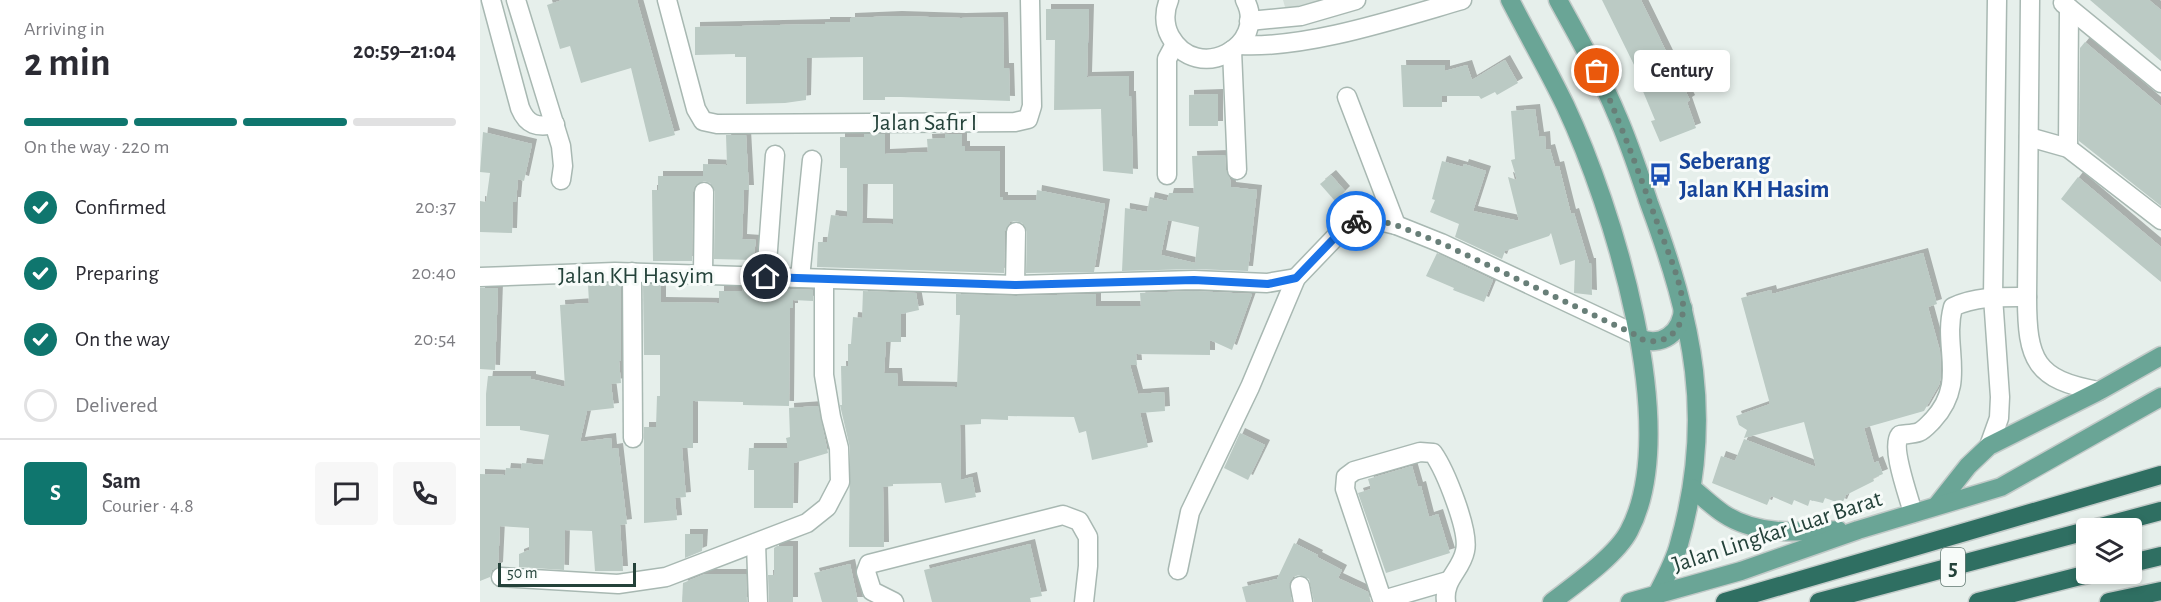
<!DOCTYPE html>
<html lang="en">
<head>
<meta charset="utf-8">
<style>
	body { margin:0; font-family:"Alegreya Sans",sans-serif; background:#f7f7f7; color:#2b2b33; height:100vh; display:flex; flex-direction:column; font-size:22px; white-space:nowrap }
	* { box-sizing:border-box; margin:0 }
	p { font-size:20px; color:#7c7c81 }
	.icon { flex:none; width:33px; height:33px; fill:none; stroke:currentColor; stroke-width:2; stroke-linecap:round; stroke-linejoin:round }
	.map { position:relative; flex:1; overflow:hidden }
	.details { display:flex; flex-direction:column; background:#fff; width:480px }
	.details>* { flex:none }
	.fabs { position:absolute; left:1596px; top:518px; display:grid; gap:12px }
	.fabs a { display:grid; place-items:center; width:66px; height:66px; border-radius:6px; background:#fff; box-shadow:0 3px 9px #0003; font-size:30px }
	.scale { position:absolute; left:18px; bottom:15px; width:138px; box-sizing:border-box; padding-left:6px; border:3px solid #24423a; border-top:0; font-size:16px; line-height:21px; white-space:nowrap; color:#24423a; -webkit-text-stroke:4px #f7fbf9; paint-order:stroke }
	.pin { position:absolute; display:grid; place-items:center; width:51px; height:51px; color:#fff; margin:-26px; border:3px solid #fff; border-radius:50%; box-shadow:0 2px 6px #0007 }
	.courier { position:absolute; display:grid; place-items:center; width:60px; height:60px; margin:-30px; border:4px solid #1a73e8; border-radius:50%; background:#fff; color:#222; box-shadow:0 2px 8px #0007 }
	.bubble { position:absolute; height:42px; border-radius:6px; background:#fff; box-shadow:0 3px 9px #0003; font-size:20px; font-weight:700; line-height:42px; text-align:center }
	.overview em { font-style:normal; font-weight:700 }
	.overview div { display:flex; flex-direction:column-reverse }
	.overview { display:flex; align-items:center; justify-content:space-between; height:102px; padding:0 24px }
	h1 { font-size:39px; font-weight:700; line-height:45px }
	.bar { display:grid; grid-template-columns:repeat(4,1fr); gap:9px 6px; align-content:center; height:72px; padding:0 24px }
	.bar i { height:8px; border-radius:4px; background:#e1e1e2 }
	.bar .selected { background:#0f766e }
	.bar p { grid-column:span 4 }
	.line { display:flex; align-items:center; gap:15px; padding:0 24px; border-top:2px solid #e1e1e2 }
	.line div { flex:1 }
	.round { display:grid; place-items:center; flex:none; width:63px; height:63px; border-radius:6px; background:#f7f7f7 }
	ol { padding:0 24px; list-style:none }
	li { display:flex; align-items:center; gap:18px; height:66px }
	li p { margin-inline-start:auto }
	li .icon { padding:6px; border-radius:50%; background:#0f766e; color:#fff; stroke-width:4 }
	li:last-child { color:#7c7c81 }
	li i { width:33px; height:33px; border:3px solid #e1e1e2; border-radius:50% }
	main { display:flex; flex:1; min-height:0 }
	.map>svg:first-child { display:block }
	.built { fill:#d4dfda }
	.building { fill:#bbcac4; fill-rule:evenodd; filter:url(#shadow) }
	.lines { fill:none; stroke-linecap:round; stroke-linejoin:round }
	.minor-casing { stroke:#a8b8b2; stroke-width:21 }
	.major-casing { stroke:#c2cac8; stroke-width:21 }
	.highway-casing { stroke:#c2cac8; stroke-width:21 }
	.minor { stroke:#fff; stroke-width:18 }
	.major { stroke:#6aa596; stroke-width:18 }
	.highway { stroke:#2f6f62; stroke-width:18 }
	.done { stroke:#687f78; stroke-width:6; stroke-dasharray:0 10.8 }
	.route { stroke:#1a73e8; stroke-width:8 }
	.labels { text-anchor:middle; stroke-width:6; stroke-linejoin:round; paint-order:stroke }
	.shield { fill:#f7fbf9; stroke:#637a73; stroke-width:1.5 }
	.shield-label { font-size:22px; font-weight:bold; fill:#24423a }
	.street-label { font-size:24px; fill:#24423a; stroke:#f7fbf9 }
	.transit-label { font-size:24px; font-weight:bold; fill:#164399; stroke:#f7fbf9; text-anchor:start }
</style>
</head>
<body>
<main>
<section class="details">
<div class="overview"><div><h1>2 min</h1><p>Arriving in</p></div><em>20:59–21:04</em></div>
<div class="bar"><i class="selected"></i><i class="selected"></i><i class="selected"></i><i></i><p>On the way · 220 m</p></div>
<ol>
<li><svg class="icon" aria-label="check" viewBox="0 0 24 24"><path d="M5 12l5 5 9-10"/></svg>Confirmed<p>20:37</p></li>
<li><svg class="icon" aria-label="check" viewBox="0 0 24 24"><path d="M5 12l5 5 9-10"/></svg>Preparing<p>20:40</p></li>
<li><svg class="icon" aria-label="check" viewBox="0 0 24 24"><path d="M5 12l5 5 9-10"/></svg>On the way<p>20:54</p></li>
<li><i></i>Delivered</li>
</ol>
<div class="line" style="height:108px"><b class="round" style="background:#0f766e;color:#fff">S</b><div><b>Sam</b><p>Courier · 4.8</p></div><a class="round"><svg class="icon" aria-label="chat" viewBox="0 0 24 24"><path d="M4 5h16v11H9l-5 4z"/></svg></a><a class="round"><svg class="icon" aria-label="phone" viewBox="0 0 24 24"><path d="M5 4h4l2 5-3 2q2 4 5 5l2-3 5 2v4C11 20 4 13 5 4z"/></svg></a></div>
</section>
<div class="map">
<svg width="1681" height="602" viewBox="0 0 1681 602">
	<defs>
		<filter id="shadow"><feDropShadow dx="5" dy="-5" stdDeviation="0" flood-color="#0004"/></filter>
	</defs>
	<rect width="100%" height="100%" fill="#e6efeb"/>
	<path class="built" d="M803,0H851L807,14Z"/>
	<g class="building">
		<path d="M82,0H157L195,135L169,142L151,68L101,83L90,46L80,49L67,5Z"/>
		<path d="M1122,0H1161L1210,100L1207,102L1216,128L1180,142L1171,121L1175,120L1162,89H1164L1157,74L1158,73Z"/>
		<path d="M1610,0H1669L1681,10V61Z"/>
		<path d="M566,9H609L607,77L649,76V96H651L653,174L623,171L621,109L574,110L575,40H566Z"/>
		<path d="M417,16L481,18L523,17L524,68H529L530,101L421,97H405V100H383V57L327,58L326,100L305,103L266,104V57H255V54L215,55V27L345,24V22H370V18Z"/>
		<path d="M1605,42L1681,106V206L1599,141L1600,48Z"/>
		<path d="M1025,60L1038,83L1017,95L1015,92L1001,99L999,96H962V107H923L921,65H965V71L987,65L992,80Z"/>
		<path d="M738,94V126H709V95Z"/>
		<path d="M1055,109L1059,137L1065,136L1066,150L1070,149L1075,167L1079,166L1091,214L1094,213L1109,263H1111L1112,295L1094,293L1095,260L1080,265L1071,233L1069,236L1025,251L1022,259L975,237L979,224L950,212L955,200L952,199L962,161L983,167L984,164L1006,171L993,211L1039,221L1028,177L1037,180L1031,160L1035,159L1031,111Z"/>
		<path d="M3,132L52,144L44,181L38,179L36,202H33L32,233L0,232V201L6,202L10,173L0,172Z"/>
		<path d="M384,134H405V154L448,152L447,139L465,138V134H482V146H485V151H520V197H523V200H556L557,190L625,204L614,272L546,273L547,232L542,223L536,221L530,222L525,231L524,273L337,267L338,242H347L351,215L367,217V168H360V137H384ZM383,184H413V224L382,223Z"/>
		<path d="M246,135H266L269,190H264L262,239L276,240L273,260L234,259L235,192L230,183L224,181L215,186L213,192L212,261H173L172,190H178V176H223V164L247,165Z"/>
		<path d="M745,155L746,170L750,179L751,187L777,190L768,271L714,269L642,271L645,208L667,212L670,197L687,201L689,193H714L712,156ZM688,220L719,227L715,263L681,255Z"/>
		<path d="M851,175L865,191L855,201L840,184Z"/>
		<path d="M1598,177L1681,247V282L1581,199Z"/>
		<path d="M957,253L1013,280L1004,302L973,290L974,288L946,276Z"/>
		<path d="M1443,253L1457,304L1448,307L1460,351L1461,377L1459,385L1444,411L1384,428L1394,463L1398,461L1403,474L1393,478L1394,481L1366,495L1362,504L1345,498L1343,503L1330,500L1328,506L1314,500L1312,505L1291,496L1287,505L1232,483L1241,456L1255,461L1264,439L1336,467L1324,422L1264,438L1267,430L1259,425L1256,416L1290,404L1261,298L1291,290L1292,294Z"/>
		<path d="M141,283V361H139L141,383L131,384L134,408L107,411L100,442L131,438L132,449L138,448L147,524L140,525L143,571H115L112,531L85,530L84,570L39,567V554L49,550V528L20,526L18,567L12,570L10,577L0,581V474L25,475L26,468L41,469L42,463L63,465L69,435L40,430V426H6V394L8,376H51V379L85,387L80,305L109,303L108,284Z"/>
		<path d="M163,284L181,285V302L239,303V291H262V287L333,290V301L313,300V308H310L309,406L263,405V402L213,401V448H202L206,497L195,498L197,520L164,523V427H176L177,396H180V355H164Z"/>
		<path d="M0,288H18L15,370L0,369Z"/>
		<path d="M383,291L436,293L439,310L421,314V342H406L404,373H417L418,386L477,387L480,315H476V294L535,296L616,294V306H661L660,293L714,291L772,294L752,350L730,340V355L656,354L657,365H650L658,394L684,392L685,411L660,413L668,447L612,460L606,431L599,433L594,417L528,416V420L501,419V424L480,425L481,480L492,477L496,497L465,503L461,483L413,484V486L403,487L404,547H369L370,448L360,405H362L361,366H368V344H371L373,317L382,318Z"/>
		<path d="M338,406L348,453L314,463L313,508H274V470H268L269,448H308L306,438L310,437L309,408Z"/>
		<path d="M760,433L785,445L768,480L744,468Z"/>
		<path d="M932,466L938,487L941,486L949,517L958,514L970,553L906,573L878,493L891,489L888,479Z"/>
		<path d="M205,534H223L222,551L205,558Z"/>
		<path d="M814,543L838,555L837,557L862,570L858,578L888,592L891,602H834L829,579L819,575L813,577L809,583L812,602H766L762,587L797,579Z"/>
		<path d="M550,544L562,596L550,598L551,602H452L444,570Z"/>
		<path d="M297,546H313V602H289L288,575H294V548Z"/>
		<path d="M370,564L378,602H342L334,573Z"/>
		<path d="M225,574H266L267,602H202L203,583Z"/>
	</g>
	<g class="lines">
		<defs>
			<g id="minor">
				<path d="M11,0L40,108C47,125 57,128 75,124"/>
				<path d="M36,0L81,146L83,166L81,180"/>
				<path d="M187,0L216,109L223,121L237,124L535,122L548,119L552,106L550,0"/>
				<path d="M689,0C684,11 684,25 690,36C717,85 789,46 765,0"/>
				<path d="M1550,0L1547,297C1547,360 1555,380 1619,391"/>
				<path d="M1583,3L1681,83"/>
				<path d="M769,21L821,16L876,0"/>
				<path d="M759,45C826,49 916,19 982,0"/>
				<path d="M752,50L757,170"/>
				<path d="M867,97L916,225"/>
				<path d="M1549,137L1588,148L1681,220"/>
				<path d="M1588,148L1589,8"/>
				<path d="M687,175V59L695,44"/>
				<path d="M152,272L153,438"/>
				<path d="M223,274L224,192"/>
				<path d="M0,277L135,272L535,285L714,280L787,283L816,278"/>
				<path d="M286,277L295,155"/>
				<path d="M320,278L332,160"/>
				<path d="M535,285L536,232"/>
				<path d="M1509,446L1519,418L1520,397L1513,297L1517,0"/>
				<path d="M1433,513C1429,497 1410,447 1420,435C1426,434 1434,434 1439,432C1444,430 1449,424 1453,420C1488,382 1462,348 1473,307C1496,296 1522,297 1547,297"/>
				<path d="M276,543L278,602"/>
				<path d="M698,570L710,512L770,387L816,278L863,229L876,221L891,219L916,225L961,243L1159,336"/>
				<path d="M21,577L138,584L186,577L327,523L347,507L360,482L359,448L351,417L344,375V279"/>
				<path d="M820,586L823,602"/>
				<path d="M903,600L968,581"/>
				<path d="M414,602L392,591L386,572L389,564L583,515L599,521L608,537V566L604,602"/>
				<path d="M903,602L865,489L866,477L874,471L940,452L953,453C965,470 990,531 985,551C981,571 963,579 966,602"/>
			</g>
			<g id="major">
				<path d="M1030,0C1048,35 1068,70 1085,105C1132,205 1203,429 1149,531C1136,556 1094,585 1072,602"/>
				<path d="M1078,0C1098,37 1120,74 1136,113C1149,142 1159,173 1169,203C1213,322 1235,418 1199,544C1194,564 1182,584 1173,602"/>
				<path d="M1159,338C1181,348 1202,333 1203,308"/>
				<path d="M1212,488C1222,496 1233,507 1244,514C1277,536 1321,532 1358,530"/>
				<path d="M1458,504L1488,466L1509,446L1619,391L1681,356"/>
				<path d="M1150,602L1261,571L1378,530L1521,487L1681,397"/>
			</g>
			<g id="highway">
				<path d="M1617,528L1681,511"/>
				<path d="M1652,563L1681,556"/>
				<path d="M1245,602L1681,475"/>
				<path d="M1339,602L1606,531"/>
				<path d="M1498,602L1612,573"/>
				<path d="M1629,602L1681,591"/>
			</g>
		</defs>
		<use href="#minor" class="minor-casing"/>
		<use href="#major" class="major-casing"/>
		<use href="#highway" class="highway-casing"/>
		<use href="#minor" class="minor"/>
		<use href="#major" class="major"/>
		<use href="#highway" class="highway"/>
	</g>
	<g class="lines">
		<path class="done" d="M876,221L891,219L916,225L961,243L1158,336L1159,338C1183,349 1205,331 1203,304C1200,278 1187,250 1178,225C1159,173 1140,121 1117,71"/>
		<path class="route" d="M286,277L535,285L714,280L788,284L816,278L863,229L876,221"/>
	</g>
	<defs>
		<symbol id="bus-bare" viewBox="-9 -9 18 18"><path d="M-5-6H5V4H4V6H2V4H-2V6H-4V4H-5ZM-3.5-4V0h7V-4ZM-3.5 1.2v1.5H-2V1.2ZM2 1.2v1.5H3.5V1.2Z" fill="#1a4fb4" stroke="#f7fbf9" stroke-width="2.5" paint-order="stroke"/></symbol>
	</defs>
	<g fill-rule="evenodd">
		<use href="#bus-bare" x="1164" y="158" width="33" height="33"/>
	</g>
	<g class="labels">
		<rect class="shield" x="1461" y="548" width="24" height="38" rx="4.5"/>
		<g class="shield-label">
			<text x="1473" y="575">5</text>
		</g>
		<g class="street-label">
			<text x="445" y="130">Jalan Safir I</text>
			<text x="156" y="283">Jalan KH Hasyim</text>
			<text transform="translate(1297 531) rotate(-18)" y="8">Jalan Lingkar Luar Barat</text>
		</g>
		<g class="transit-label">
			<text x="1199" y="169">Seberang<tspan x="1199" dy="28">Jalan KH Hasim</tspan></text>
		</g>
	</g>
</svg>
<div class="fabs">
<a><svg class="icon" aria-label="layers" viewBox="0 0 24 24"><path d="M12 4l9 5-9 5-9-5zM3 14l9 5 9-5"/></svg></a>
</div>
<div class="scale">50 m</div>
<div class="pin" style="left:1117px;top:71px;background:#ea580c"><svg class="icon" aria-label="bag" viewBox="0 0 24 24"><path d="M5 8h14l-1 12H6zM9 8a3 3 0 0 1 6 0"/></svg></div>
<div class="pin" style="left:286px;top:277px;background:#1f2937"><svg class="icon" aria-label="home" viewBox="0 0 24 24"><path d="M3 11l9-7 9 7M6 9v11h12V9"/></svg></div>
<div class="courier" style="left:876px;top:221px"><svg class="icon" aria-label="bike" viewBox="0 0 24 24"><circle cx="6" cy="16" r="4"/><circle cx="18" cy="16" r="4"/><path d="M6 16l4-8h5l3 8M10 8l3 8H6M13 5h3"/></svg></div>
<div class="bubble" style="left:1154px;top:50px;width:96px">Century</div>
</div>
</main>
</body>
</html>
